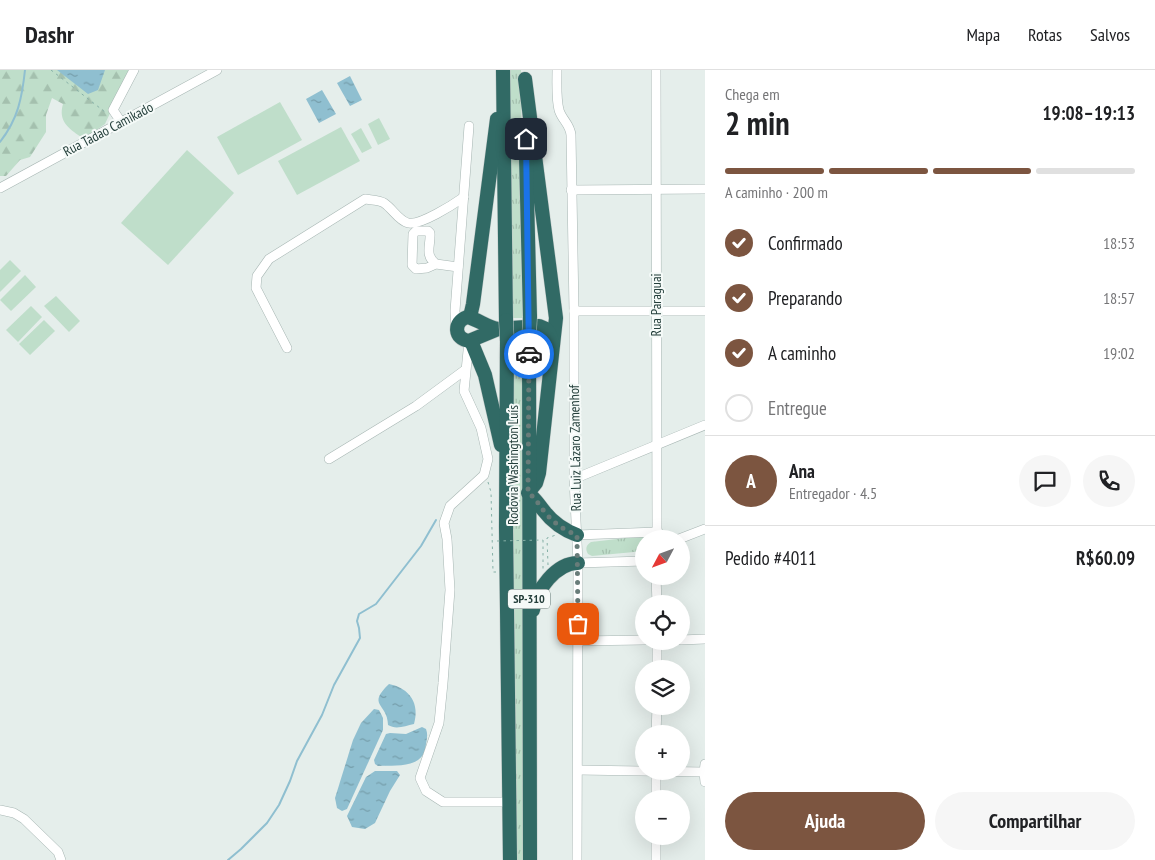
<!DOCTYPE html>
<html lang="pt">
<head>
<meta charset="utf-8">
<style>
	body { margin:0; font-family:"PT Sans Narrow",sans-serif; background:#f6f6f6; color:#202124; height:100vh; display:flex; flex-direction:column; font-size:19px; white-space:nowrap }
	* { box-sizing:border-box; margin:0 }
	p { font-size:16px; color:#757577 }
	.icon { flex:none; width:28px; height:28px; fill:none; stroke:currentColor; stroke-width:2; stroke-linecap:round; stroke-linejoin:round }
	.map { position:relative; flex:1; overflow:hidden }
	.drawer { display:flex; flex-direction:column; background:#fff; width:450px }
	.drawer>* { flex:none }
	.needle { width:32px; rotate:229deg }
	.tools { position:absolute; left:635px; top:460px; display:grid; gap:10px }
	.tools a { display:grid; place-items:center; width:55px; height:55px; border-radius:50%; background:#fff; box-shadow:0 5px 20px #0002; font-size:25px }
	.pin { position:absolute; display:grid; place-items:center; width:42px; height:42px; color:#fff; margin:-21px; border-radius:10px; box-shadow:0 2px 8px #0006 }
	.courier { position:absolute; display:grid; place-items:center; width:50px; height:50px; margin:-25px; border:4px solid #1a73e8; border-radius:50%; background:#fff; color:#222; box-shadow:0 1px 6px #0007 }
	.summary em { font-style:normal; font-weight:700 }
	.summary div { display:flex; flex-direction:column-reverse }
	.summary { display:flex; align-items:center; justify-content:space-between; height:85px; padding:0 20px }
	h1 { font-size:32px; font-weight:700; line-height:38px }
	.bar { display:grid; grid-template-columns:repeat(4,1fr); gap:8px 5px; align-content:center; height:60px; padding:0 20px }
	.bar i { height:6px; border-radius:4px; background:#e0e0e0 }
	.bar .active { background:#7c5540 }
	.bar p { grid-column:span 4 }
	.line { display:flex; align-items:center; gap:12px; padding:0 20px; border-top:1px solid #e0e0e0 }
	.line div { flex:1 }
	.round { display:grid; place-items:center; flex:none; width:52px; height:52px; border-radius:26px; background:#f6f6f6 }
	ol { padding:0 20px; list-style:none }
	li { display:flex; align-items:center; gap:15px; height:55px }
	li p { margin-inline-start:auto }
	li .icon { padding:5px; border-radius:50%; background:#7c5540; color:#fff; stroke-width:4 }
	li:last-child { color:#757577 }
	li i { width:28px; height:28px; border:2px solid #e0e0e0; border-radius:50% }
	.cta { display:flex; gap:10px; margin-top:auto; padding:10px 20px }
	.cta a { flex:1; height:58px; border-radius:30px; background:#7c5540; color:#fff; font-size:20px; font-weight:700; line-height:58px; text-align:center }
	.cta a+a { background:#f6f6f6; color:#202124 }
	header { display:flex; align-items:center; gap:30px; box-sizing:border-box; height:70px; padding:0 25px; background:#fff; border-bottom:1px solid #e0e0e0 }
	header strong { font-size:24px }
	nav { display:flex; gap:28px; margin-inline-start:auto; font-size:18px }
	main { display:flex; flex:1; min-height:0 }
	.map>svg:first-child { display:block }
	.grass { fill:url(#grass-tufts) }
	.forest { fill:url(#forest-firs) }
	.pitch { fill:#bfdeca }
	.water { fill:url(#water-ripples) }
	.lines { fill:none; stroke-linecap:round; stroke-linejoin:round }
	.stream { stroke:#8fbfd0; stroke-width:2 }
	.minor-casing { stroke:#a7b6b3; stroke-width:10 }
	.highway-casing { stroke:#c2c9c8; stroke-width:15 }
	.path { stroke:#86b0a7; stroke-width:1; stroke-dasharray:2.5 4; stroke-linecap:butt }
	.minor { stroke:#fff; stroke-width:9 }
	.highway { stroke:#316a65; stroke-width:14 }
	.highway-bridge-casing { stroke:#c2c9c8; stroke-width:15; stroke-linecap:butt }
	.path-bridge { stroke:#86b0a7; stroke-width:1; stroke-dasharray:2.5 4; stroke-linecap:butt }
	.highway-bridge { stroke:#316a65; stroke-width:14 }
	.done { stroke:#687c79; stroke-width:5; stroke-dasharray:0 9 }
	.route { stroke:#1a73e8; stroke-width:6 }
	.labels { text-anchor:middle; stroke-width:4; stroke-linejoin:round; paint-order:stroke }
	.shield { fill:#f5faf8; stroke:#637774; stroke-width:1 }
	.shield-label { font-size:12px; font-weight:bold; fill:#243f3b }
	.street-label { font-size:14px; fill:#243f3b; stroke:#f5faf8 }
</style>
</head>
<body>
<header>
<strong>Dashr</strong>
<nav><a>Mapa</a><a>Rotas</a><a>Salvos</a></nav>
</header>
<main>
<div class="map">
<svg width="705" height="790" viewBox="0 0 705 790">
	<defs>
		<pattern id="grass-tufts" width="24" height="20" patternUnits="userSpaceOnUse" patternTransform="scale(1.25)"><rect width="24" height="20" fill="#bfdeca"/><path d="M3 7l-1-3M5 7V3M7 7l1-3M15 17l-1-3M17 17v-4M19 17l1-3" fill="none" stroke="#a4c0ae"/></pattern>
		<pattern id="forest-firs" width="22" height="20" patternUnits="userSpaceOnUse" patternTransform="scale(1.25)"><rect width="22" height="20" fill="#bfdeca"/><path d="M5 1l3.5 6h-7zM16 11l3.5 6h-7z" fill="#a4c0ae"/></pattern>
		<pattern id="water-ripples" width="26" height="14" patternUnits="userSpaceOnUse" patternTransform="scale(1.25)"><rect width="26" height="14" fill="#8fbfd0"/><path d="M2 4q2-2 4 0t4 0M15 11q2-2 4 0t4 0" fill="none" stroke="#759daa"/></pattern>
	</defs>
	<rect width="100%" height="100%" fill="#e5eeeb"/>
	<g class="grass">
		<path d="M507,0H521L523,248H509Z"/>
		<path d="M510,265H523L527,790H513Z"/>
		<path d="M643,466L648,469H644V481L592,486L588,484C585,479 586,475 591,472Z"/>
	</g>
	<path class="forest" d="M0,0H130L105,54L92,63L81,67C68,58 58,51 63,34L52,28L46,45V62L30,87L20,90L6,106H0Z"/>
	<g class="pitch">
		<path d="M280,32L302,70L238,105L217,67Z"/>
		<path d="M379,48L390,69L378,75L368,54Z"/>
		<path d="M341,57L360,91L297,125L278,91Z"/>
		<path d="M361,58L372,78L362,83L351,64Z"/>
		<path d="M187,80L234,123L168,195L121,153Z"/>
		<path d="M10,190L21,201L0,222V200Z"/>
		<path d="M25,205L36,217L11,241L0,230Z"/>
		<path d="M56,226L80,251L69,262L44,236Z"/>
		<path d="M31,236L42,247L18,272L6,260Z"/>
		<path d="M44,250L55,261L30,285L19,274Z"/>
	</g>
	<g class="water">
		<path d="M57,0H105L98,20L88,24Z"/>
		<path d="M350,6L362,30L350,36L337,13Z"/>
		<path d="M322,20L336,44L319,53L306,29Z"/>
		<path d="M389,614C410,618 420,634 414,654C405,656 396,660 388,655C388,633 366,636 389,614Z"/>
		<path d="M374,639L379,640L383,648V660L347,739L342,741L337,738L335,728L353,670L361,653Z"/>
		<path d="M422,657L426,659C428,664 427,669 426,674C425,699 396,695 378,696L375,694L374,690L386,664L390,663L406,664Z"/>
		<path d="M375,701H397L400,705L390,721L375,753L365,759L352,757L347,746L366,707Z"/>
	</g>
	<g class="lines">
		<g class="stream">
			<path d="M0,72C18,49 22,28 25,0"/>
			<path d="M228,790L241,779L267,753L279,735L290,711L297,691L322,645L334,615L360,568L359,558L357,551L359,544L376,534L421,476L436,450"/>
		</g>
		<defs>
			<g id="minor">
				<path d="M557,0C557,13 556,28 559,40C562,50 570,54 571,65L574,241V409L578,493L577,790"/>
				<path d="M656,0L657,459L660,469"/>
				<path d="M121,52L113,40L134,0"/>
				<path d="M0,118L217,0"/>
				<path d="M571,120L705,119"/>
				<path d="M436,194C424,185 431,175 430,163L428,161H416L413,164L412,195L416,199L427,198L436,194L458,197"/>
				<path d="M574,241H705"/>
				<path d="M456,258L455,241L469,56"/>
				<path d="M469,271L464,321L481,358L488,389L484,405L450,436L444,453L447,469L450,520L443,613L439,653L420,708L426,721L443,732H509"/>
				<path d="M287,278L256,218L257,206L269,189L365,129C371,130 380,130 384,133C393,139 398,150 408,153C420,156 454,134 464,127"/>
				<path d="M329,389L416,336L465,300"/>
				<path d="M574,409L705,355"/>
				<path d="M577,465L657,462"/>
				<path d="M679,469L705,459"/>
				<path d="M578,493L644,491"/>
				<path d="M656,506L657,534"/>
				<path d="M681,570L705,569"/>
				<path d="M578,571L644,570"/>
				<path d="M657,599V571"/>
				<path d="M656,664L657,636"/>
				<path d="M705,694L704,702L705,712"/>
				<path d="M578,700L704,702"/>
				<path d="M656,701V729"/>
				<path d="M0,740L14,743L24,749L58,782L61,790"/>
				<path d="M656,766V790"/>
			</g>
			<g id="highway">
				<path d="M503,0L506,250"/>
				<path d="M525,9L556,248L539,403L536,413L528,423C536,429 538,434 544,441C553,453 564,460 577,465"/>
				<path d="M526,86L530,247"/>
				<path d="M470,247L473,234L497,49"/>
				<path d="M498,259C486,257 478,249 467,247C453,252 454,269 469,271L498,259L539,256L546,259L549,263L553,274"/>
				<path d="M529,268L530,790"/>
				<path d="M471,271L485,305L501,375"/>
				<path d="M507,271L506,457L510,790"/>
				<path d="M533,540C536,520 556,493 578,493"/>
			</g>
		</defs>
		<use href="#minor" class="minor-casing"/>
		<use href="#highway" class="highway-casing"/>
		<g class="path">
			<path d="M51,0L105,42"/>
			<path d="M488,412L491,422L493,502H496"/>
			<path d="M543,470V499"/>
			<path d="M548,495L547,468L556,465"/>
		</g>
		<use href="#minor" class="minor"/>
		<use href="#highway" class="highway"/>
		<defs>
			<g id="highway-bridge">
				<path d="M506,250L507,271"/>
				<path d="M529,268L530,247"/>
			</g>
		</defs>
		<use href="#highway-bridge" class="highway-bridge-casing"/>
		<path class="path-bridge" d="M497,471L543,470"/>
		<use href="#highway-bridge" class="highway-bridge"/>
	</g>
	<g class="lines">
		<path class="done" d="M529,284L528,423C536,428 538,434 544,441C553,453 564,460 577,465L578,554"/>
		<path class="route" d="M526,69L529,284"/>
	</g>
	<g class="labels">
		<rect class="shield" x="508" y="519.5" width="42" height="19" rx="4"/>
		<g class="shield-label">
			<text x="529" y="533">SP-310</text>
		</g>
		<g class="street-label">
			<text transform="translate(108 59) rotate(-28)" y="5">Rua Tadao Camikado</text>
			<text transform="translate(656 235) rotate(-90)" y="5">Rua Paraguai</text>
			<text transform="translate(575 378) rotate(-91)" y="5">Rua Luiz Lázaro Zamenhof</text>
			<text transform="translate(513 395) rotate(-90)" y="5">Rodovia Washington Luís</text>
		</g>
	</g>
</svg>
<div class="tools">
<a><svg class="needle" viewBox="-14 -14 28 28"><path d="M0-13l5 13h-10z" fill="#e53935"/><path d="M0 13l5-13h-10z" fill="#757577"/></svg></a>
<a><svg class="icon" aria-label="locate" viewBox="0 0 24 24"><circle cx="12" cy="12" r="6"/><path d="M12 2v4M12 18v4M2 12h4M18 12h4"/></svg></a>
<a><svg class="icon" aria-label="layers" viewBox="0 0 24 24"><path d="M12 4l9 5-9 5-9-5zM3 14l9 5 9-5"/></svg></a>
<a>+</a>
<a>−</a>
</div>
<div class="pin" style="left:578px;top:554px;background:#ea580c"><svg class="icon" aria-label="bag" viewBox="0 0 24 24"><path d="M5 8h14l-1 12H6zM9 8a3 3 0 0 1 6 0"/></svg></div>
<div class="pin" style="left:526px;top:69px;background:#1f2937"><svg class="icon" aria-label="home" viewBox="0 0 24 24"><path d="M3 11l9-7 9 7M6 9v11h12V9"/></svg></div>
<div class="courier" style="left:529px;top:284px"><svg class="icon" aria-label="car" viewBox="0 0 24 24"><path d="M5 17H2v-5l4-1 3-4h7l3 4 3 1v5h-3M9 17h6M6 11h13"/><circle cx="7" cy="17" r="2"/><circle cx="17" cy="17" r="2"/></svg></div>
</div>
<section class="drawer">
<div class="summary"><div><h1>2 min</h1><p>Chega em</p></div><em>19:08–19:13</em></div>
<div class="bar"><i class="active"></i><i class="active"></i><i class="active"></i><i></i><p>A caminho · 200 m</p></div>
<ol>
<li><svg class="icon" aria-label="check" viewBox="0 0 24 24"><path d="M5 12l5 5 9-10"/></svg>Confirmado<p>18:53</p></li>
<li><svg class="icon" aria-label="check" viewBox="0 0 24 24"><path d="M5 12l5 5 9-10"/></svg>Preparando<p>18:57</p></li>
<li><svg class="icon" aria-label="check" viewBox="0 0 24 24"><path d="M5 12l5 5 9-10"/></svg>A caminho<p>19:02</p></li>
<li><i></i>Entregue</li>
</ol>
<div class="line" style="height:90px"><b class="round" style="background:#7c5540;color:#fff">A</b><div><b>Ana</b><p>Entregador · 4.5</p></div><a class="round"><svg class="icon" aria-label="chat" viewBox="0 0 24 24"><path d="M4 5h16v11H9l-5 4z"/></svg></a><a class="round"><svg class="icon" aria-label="phone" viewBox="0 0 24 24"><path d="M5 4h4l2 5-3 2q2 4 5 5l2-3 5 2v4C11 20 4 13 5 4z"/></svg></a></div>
<div class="line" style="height:65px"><div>Pedido #4011</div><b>R$60.09</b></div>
<div class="cta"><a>Ajuda</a><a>Compartilhar</a></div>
</section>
</main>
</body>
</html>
